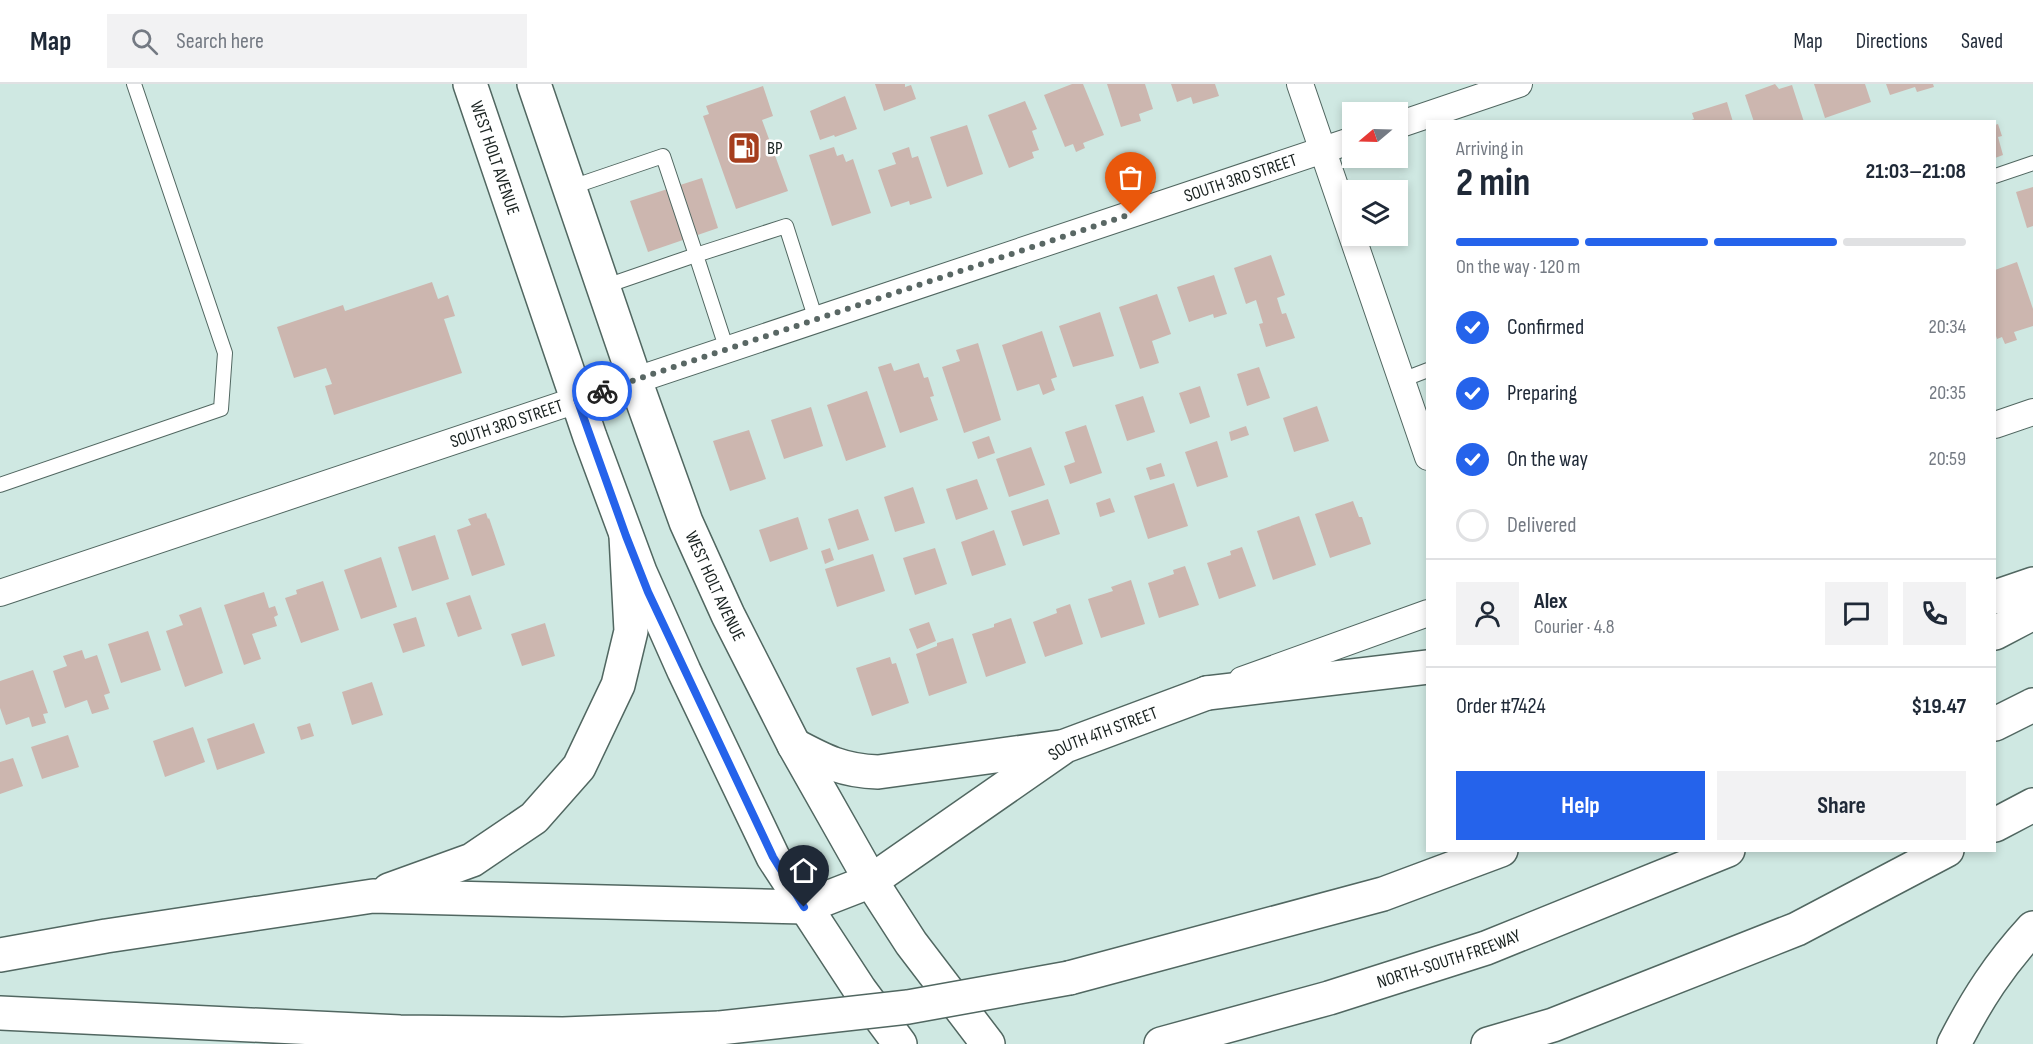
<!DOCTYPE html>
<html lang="en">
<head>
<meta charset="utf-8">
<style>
	body { margin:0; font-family:"Sofia Sans Condensed",sans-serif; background:#f2f2f3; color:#1f2937; height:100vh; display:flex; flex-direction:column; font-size:22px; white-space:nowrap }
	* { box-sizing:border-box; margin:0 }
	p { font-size:20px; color:#747a83 }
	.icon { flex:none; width:33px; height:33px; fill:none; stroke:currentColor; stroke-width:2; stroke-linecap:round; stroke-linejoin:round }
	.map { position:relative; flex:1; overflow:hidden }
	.sheet { position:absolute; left:1426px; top:36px; width:570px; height:732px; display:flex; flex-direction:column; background:#fff; border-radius:0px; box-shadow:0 3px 9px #0003 }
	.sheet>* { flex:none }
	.needle { width:39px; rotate:251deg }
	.controls { position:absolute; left:1342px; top:18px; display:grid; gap:12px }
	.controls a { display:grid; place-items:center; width:66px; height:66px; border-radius:0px; background:#fff; box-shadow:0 3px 9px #0003; font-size:30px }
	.pin { position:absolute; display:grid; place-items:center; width:51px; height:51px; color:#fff; margin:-62px -26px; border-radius:50% 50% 50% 0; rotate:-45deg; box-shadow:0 0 6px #0007 }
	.pin .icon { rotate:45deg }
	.courier { position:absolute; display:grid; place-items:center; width:60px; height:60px; margin:-30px; border:4px solid #2563eb; border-radius:50%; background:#fff; color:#222; box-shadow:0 2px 8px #0007 }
	.overview em { font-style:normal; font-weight:700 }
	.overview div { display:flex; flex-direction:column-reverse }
	.overview { display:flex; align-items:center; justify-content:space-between; height:102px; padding:0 30px }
	h1 { font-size:39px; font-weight:700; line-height:45px }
	.bar { display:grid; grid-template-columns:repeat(4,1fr); gap:9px 6px; align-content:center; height:72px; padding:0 30px }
	.bar i { height:8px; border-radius:4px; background:#e0e1e3 }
	.bar .current { background:#2563eb }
	.bar p { grid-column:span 4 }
	.line { display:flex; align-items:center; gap:15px; padding:0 30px; border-top:2px solid #e0e1e3 }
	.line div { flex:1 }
	.round { display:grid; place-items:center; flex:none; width:63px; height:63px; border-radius:0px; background:#f2f2f3 }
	ol { padding:0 30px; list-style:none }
	li { display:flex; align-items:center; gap:18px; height:66px }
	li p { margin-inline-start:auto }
	li .icon { padding:6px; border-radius:50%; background:#2563eb; color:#fff; stroke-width:4 }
	li:last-child { color:#747a83 }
	li i { width:33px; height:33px; border:3px solid #e0e1e3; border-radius:50% }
	.cta { display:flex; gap:12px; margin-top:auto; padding:12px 30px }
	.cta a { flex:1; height:69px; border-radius:0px; background:#2563eb; color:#fff; font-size:24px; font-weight:700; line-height:69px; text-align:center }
	.cta a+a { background:#f2f2f3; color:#1f2937 }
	header { display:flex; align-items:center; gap:36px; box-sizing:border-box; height:84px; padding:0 30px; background:#fff; border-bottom:2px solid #e0e1e3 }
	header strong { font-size:28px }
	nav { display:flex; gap:33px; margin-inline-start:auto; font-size:21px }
	.search { width:420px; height:54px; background:#f2f2f3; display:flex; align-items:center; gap:15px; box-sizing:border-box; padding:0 21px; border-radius:0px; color:#747a83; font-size:22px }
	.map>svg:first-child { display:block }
	.building { fill:#ccb6af }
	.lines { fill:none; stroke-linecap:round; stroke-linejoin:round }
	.lane-casing { stroke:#516761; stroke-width:16 }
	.street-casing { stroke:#516761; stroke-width:28 }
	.secondary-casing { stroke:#516761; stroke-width:36 }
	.highway-casing { stroke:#516761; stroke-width:36 }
	.lane { stroke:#fff; stroke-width:14 }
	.street { stroke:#fff; stroke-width:26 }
	.secondary { stroke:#fff; stroke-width:33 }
	.highway { stroke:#fff; stroke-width:33 }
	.highway-bridge-casing { stroke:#516761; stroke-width:36; stroke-linecap:butt }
	.highway-bridge { stroke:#fff; stroke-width:33 }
	.done { stroke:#596764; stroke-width:6; stroke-dasharray:0 10.8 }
	.route { stroke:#2563eb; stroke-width:8 }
	.labels { text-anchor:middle; stroke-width:5; stroke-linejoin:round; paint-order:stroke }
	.poi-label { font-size:18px; fill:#192220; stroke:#fff; text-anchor:start }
	.street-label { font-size:18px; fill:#192220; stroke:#fff }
</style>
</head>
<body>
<header>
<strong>Map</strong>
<div class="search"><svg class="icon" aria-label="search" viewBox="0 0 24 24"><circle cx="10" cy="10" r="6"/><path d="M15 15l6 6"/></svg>Search here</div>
<nav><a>Map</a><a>Directions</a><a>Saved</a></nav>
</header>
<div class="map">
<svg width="2033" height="960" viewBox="0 0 2033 960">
	<rect width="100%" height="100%" fill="#cfe8e2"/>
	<g class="building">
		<path d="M875,0H905V3L911,1L916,15L884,27Z"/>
		<path d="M1072,0H1083L1104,51L1083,59L1085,64L1076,68L1073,60L1065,63L1044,11Z"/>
		<path d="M1107,0H1145L1153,25L1139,30L1141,37L1121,43Z"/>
		<path d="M1171,0H1215L1219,12L1193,20L1191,13L1177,18Z"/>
		<path d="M1775,0L1779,5L1792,1L1804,38H1754L1745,11Z"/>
		<path d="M1814,0H1865L1871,18L1825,34Z"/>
		<path d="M1886,0H1933L1934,3L1917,8L1915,3L1890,11Z"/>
		<path d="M763,2L773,32L762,36L788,107L736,125L703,32L709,30L706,22Z"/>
		<path d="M845,12L857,45L835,53L834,51L820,56L810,27Z"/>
		<path d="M1025,17L1037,45L1032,47L1039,66L1032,68L1034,74L1009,84L988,31Z"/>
		<path d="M1727,18L1733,38H1686L1694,35L1692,29Z"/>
		<path d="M1998,40L2002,52L1998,53L2003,71L1995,74V41Z"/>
		<path d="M967,41L983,90L947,103L930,53Z"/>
		<path d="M834,63L837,72L843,70L846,78L853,75L871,129L832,142L809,71Z"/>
		<path d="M909,63L912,74L918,72L932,114L910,121L909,117L891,123L878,86L896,80L892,69Z"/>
		<path d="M702,94L718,144L648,168L630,117Z"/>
		<path d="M2033,103V142L2027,144L2016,108Z"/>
		<path d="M1271,171L1285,211L1277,214L1282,230L1286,229L1295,254L1266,263L1259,240L1263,239L1256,216L1246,220L1234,184Z"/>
		<path d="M2017,178L2033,225V242L2014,248L2017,256L2005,260L2002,253L1997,255L1995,249V186Z"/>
		<path d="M1214,191L1227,230L1214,234L1213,230L1189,238L1177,203Z"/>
		<path d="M432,198L438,215L448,211L455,232L444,235L462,289L334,331L325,302L332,300L326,284L294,294L277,243L343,221L345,227Z"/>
		<path d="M1157,210L1171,250L1152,257L1159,279L1140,285L1119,223Z"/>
		<path d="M1100,228L1114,272L1073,283L1059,242Z"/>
		<path d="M1042,247L1057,293L1051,295L1055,306L1043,311L1039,300L1017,307L1002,261Z"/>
		<path d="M978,259L1001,336L964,349L942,283L960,277L956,266Z"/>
		<path d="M891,279L894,287L919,279L924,294L928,293L934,312L930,313L938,336L900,349L878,283Z"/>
		<path d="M1259,283L1270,314L1247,322L1237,290Z"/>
		<path d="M1200,302L1210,333L1190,340L1179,309Z"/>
		<path d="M867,307L886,363L846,377L827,321Z"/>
		<path d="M1143,312L1155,348L1127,357L1115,321Z"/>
		<path d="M1317,322L1329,357L1294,368L1283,334Z"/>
		<path d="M811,323L823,362L784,375L771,336Z"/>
		<path d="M1086,341L1102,389L1070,400L1064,382L1075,378L1065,348Z"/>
		<path d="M1246,342L1249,351L1231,357L1229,348Z"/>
		<path d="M749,346L766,395L730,407L713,357Z"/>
		<path d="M989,352L995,369L978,375L972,358Z"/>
		<path d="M1217,357L1228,393L1197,403L1185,368Z"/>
		<path d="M1031,363L1045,401L1009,413L996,375Z"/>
		<path d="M1161,379L1165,392L1150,396L1146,384Z"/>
		<path d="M977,395L988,425L956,436L946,405Z"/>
		<path d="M1174,399L1188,442L1148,455L1134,412Z"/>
		<path d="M913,403L925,439L895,448L884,413Z"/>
		<path d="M1110,414L1115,428L1100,433L1096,419Z"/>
		<path d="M1048,415L1060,450L1023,462L1011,427Z"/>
		<path d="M1353,417L1359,433H1362L1371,460L1330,474L1315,430Z"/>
		<path d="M858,425L869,456L838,466L828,435Z"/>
		<path d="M486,429L488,435L489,434L505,481L472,492L457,446L471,441L468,435Z"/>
		<path d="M1299,432L1316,481L1273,496L1257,447Z"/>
		<path d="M798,433L808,465L770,478L759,446Z"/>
		<path d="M994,446L1006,481L972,492L961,458Z"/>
		<path d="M435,451L449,495L412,507L398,463Z"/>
		<path d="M1242,463L1256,502L1219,515L1207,479L1231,471L1230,467Z"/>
		<path d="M830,464L834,476L825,480L821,467Z"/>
		<path d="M935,464L947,500L915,511L903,474Z"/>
		<path d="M873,470L885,507L837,523L825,485Z"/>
		<path d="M381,473L397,523L361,535L344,486Z"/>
		<path d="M1185,482L1199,521L1159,534L1148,499L1174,490L1173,486Z"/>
		<path d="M1131,496L1145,540L1101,554L1088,515L1113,507L1111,503Z"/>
		<path d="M323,497L339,546L301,559L285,514L297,510L296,506Z"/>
		<path d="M264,508L269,524L275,522L278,531L274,533L277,542L252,550L261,575L244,581L224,521Z"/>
		<path d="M470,511L482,545L458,553L446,519Z"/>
		<path d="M1070,520L1083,560L1045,573L1033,538L1057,529L1056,525Z"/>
		<path d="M201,523L223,589L185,603L166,547L183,541L179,531Z"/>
		<path d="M416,533L425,562L403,569L393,540Z"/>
		<path d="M1011,534L1026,579L986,593L972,550L994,543V540Z"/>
		<path d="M929,538L936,557L917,565L909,545Z"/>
		<path d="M545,539L555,572L522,582L511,550Z"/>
		<path d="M148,547L161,586L121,599L108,560Z"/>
		<path d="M953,554L967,599L929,612L916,570L937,562V559Z"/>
		<path d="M82,566L85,575L97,571L110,609L104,611L109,625L92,630L87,616L65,624L53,587L67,582L63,572Z"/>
		<path d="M890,573L892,580L896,579L909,619L872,632L856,584Z"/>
		<path d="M33,586L48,629L43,630L46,639L32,643L29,633L6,641L0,624V597Z"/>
		<path d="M372,598L383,631L352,641L342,608Z"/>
		<path d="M254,639L265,669L217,686L207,655Z"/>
		<path d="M310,639L314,652L301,656L297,643Z"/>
		<path d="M193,643L205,678L165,693L153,657Z"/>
		<path d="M68,651L79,683L42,695L31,663Z"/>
		<path d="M13,674L23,702L0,710V678Z"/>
	</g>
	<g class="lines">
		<defs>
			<g id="lane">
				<path d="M1995,92L2033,79"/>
				<path d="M569,104L663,72L696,171L603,203"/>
				<path d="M727,266L696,171L786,142L816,236"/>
				<path d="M1402,296L1428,286"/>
				<path d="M0,401L221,325L225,269L134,0"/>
			</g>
			<g id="street">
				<path d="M1300,0L1428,373"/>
				<path d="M1398,41L1519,0"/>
				<path d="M1995,341L2033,328"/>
				<path id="s1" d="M0,509L1353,56"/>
				<path d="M1242,596L1428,529"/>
			</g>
			<g id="secondary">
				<path id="s2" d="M470,0L590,353L640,488L684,587L773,773L860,906L900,960"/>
				<path id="s3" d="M534,0L635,296L686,438L728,531L794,661L871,797L911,859L988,960"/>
				<path d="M794,661C824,677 843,687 878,688L1060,663"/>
				<path id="s4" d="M804,823L871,797L1065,662L1207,609"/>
			</g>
			<g id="highway">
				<path d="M1995,513L2033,500"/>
				<path d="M1995,549L2033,529"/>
				<path d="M1207,609L1428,583"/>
				<path d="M1995,640L2033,621"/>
				<path d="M1995,741L2033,721"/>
				<path d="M389,806L472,776L534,734L579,683L618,601L631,547L626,452"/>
				<path d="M0,871L106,852L373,812L804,823"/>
				<path d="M1069,894L1383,810L1501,766"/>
				<path d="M0,929L400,948L563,950L720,944"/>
				<path id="s5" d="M1161,960L1329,914L1486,864L1728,766"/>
				<path d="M1488,960L1553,941L1797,845L1947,766"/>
				<path d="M1954,960C1977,915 1999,881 2033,844"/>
			</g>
		</defs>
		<use href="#lane" class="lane-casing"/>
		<use href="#street" class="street-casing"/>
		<use href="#secondary" class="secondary-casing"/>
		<use href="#highway" class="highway-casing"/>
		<use href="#lane" class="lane"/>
		<use href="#street" class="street"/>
		<use href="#secondary" class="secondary"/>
		<use href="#highway" class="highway"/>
		<defs>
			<path id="highway-bridge" d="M720,944L908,923L1069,894"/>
		</defs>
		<use href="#highway-bridge" class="highway-bridge-casing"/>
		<use href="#highway-bridge" class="highway-bridge"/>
	</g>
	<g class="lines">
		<path class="done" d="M602,307L1131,130"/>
		<path class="route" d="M602,307L577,315L626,452L648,508L773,773L804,823"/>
	</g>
	<defs>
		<symbol id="fuel-square" viewBox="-11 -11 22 22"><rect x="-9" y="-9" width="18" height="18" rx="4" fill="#a63e1e" stroke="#fff"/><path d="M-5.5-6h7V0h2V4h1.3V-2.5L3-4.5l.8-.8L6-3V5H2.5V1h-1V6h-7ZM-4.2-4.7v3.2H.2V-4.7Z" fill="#fff"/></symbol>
	</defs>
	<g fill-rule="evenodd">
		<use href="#fuel-square" x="725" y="45" width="38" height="38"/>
	</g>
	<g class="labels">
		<g class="poi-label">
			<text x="767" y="70">BP</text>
		</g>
		<g class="street-label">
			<text dy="6" stroke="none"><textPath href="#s2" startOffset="78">WEST HOLT AVENUE</textPath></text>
			<text dy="6" stroke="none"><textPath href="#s1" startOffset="1308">SOUTH 3RD STREET</textPath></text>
			<text dy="6" stroke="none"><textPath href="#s1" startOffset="534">SOUTH 3RD STREET</textPath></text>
			<text dy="6" stroke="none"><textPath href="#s3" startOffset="534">WEST HOLT AVENUE</textPath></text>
			<text dy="6" stroke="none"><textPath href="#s4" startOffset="348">SOUTH 4TH STREET</textPath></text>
			<text dy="6" stroke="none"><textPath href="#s5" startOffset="300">NORTH-SOUTH FREEWAY</textPath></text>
		</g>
	</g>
</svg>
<div class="controls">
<a><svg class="needle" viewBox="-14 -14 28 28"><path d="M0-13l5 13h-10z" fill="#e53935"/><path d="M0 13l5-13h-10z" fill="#747a83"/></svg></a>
<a><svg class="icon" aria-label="layers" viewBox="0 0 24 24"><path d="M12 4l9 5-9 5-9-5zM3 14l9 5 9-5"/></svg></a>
</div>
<div class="pin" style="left:1131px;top:130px;background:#ea580c"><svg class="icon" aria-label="bag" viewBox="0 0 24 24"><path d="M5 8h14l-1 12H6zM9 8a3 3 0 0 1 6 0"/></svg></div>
<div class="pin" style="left:804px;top:823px;background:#1f2937"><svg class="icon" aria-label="home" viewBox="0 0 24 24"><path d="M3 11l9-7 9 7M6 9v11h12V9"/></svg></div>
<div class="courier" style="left:602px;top:307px"><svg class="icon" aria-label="bike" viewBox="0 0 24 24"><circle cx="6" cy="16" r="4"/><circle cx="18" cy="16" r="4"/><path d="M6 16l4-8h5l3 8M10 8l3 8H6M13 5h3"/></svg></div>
<section class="sheet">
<div class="overview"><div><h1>2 min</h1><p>Arriving in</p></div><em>21:03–21:08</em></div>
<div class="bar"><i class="current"></i><i class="current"></i><i class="current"></i><i></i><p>On the way · 120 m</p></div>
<ol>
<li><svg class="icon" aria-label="check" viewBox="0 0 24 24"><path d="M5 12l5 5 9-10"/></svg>Confirmed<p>20:34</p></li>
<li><svg class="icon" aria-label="check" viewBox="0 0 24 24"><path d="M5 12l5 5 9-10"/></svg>Preparing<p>20:35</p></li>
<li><svg class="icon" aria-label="check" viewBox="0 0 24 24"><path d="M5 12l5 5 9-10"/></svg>On the way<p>20:59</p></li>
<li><i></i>Delivered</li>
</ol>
<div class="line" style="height:108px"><a class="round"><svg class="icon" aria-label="person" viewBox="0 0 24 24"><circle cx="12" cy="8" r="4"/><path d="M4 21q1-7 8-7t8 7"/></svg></a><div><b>Alex</b><p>Courier · 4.8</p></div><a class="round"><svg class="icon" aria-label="chat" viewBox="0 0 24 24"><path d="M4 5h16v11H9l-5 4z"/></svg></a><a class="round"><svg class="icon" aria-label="phone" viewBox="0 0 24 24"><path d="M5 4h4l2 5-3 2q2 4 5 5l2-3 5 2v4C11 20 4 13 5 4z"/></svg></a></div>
<div class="line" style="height:78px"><div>Order #7424</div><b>$19.47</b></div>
<div class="cta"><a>Help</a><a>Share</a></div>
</section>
</div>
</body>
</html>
